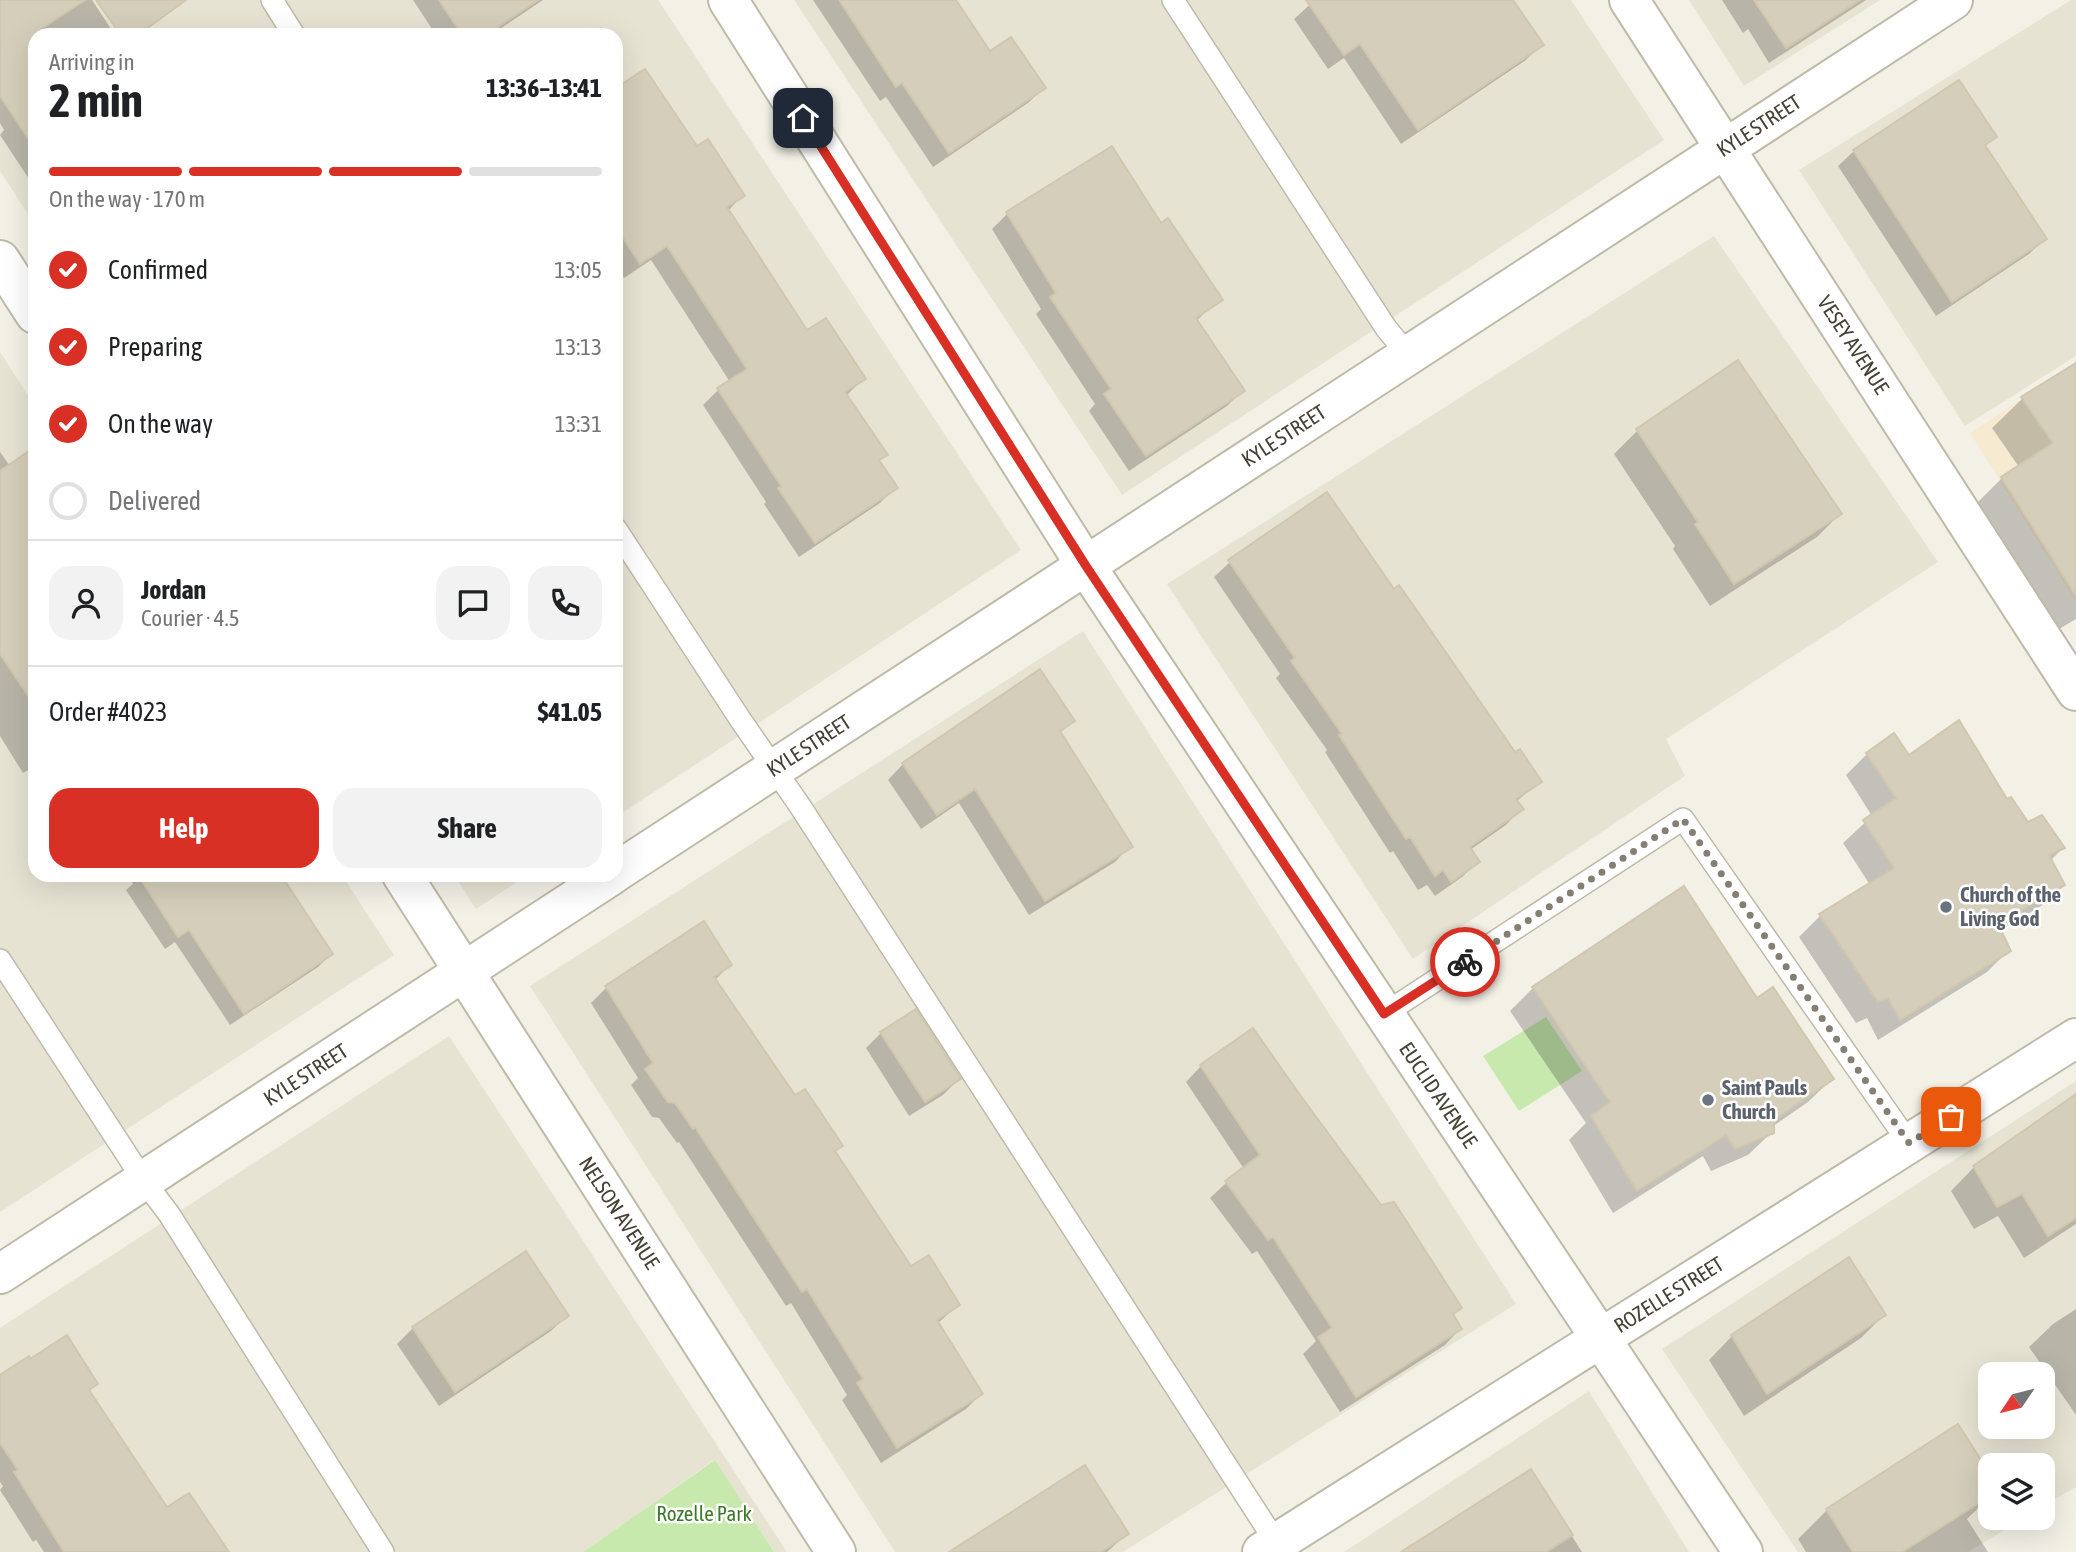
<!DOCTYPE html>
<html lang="en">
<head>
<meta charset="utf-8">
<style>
	body { margin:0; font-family:"Asap Condensed",sans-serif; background:#f2f2f2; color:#202124; height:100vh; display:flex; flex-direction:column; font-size:26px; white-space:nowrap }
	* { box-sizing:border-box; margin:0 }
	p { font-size:23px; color:#757577 }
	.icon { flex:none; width:38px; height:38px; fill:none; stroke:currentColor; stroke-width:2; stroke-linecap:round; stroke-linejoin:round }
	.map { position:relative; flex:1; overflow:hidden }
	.sheet { position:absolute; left:28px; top:28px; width:595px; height:854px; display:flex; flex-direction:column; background:#fff; border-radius:21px; box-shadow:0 7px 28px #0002 }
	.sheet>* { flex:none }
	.needle { width:46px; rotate:235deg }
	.fabs { position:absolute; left:1978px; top:1362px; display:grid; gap:14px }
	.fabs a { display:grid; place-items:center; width:77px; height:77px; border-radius:14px; background:#fff; box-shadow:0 7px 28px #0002; font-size:35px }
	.pin { position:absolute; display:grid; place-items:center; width:60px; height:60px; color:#fff; margin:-30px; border-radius:14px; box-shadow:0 4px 10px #0006 }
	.courier { position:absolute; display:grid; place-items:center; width:70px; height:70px; margin:-35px; border:5px solid #d93025; border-radius:50%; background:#fff; color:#222; box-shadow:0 2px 9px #0007 }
	.headline em { font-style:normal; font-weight:700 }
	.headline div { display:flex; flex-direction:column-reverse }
	.headline { display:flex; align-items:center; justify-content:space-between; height:119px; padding:0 21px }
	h1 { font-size:46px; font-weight:700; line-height:52px }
	.bar { display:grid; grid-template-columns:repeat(4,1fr); gap:10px 7px; align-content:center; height:84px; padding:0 21px }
	.bar i { height:9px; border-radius:5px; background:#e0e0e0 }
	.bar .current { background:#d93025 }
	.bar p { grid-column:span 4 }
	.line { display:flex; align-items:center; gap:18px; padding:0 21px; border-top:2px solid #e0e0e0 }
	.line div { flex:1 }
	.round { display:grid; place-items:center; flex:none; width:74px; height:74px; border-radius:21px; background:#f2f2f2 }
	ol { padding:0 21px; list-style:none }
	li { display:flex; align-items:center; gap:21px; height:77px }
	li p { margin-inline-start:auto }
	li .icon { padding:7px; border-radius:50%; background:#d93025; color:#fff; stroke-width:4 }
	li:last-child { color:#757577 }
	li i { width:38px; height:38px; border:4px solid #e0e0e0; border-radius:50% }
	.cta { display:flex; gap:14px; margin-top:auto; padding:14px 21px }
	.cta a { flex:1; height:80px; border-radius:21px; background:#d93025; color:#fff; font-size:28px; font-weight:700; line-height:80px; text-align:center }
	.cta a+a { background:#f2f2f2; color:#202124 }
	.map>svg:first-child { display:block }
	.residential { fill:#e7e3d3; fill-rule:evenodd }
	.commercial { fill:#f6ead0 }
	.green { fill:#c7e9ad }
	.shadow { fill:#0003 }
	.building { fill:#d5cebb; stroke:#d0c7ae; stroke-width:2 }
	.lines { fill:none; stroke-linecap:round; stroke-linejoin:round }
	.service-casing { stroke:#bfbaa8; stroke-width:24 }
	.minor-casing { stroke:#bfbaa8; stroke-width:42 }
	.service { stroke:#fff; stroke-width:21 }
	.minor { stroke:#fff; stroke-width:38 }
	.done { stroke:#837f73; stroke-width:7; stroke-dasharray:0 12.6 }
	.route { stroke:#d93025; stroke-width:9 }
	.worship-dot { fill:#6b7280; stroke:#fff; stroke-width:2.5 }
	.labels { text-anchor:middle; stroke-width:5; stroke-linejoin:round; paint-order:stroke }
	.street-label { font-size:21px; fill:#464135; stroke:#fff }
	.worship-label { font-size:21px; font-weight:bold; fill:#5b616d; stroke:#fff; text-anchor:start }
	.park-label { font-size:21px; fill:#3c7a26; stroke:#fff }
</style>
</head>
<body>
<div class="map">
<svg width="2076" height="1552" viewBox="0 0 2076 1552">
	<rect width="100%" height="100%" fill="#f3f1e6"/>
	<g class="residential">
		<path d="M0,0H658L1021,550L616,817V35H35V225L0,171Z"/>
		<path d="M794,0H1571L1664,140L1122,495Z"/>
		<path d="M1689,0H1880L1744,86Z"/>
		<path d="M2071,0H2076V356L1965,426L1799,170Z"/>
		<path d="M1714,236L1938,562L1666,739L1685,776L1413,959L1167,584Z"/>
		<path d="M0,352L35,406V875H342L394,955L0,1212Z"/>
		<path d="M1083,631L1516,1304L1123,1552H895L530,986Z"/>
		<path d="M454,875H528L476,909Z"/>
		<path d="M449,1036L787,1552H774L714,1460L583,1552H0V1328Z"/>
		<path d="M2076,1081V1487L2042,1507V1465H1990V1517H2026L1968,1552H1798L1662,1349ZM1990,1374H2042V1426H1990Z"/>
		<path d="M1589,1391L1689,1552H1344Z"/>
	</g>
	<path class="commercial" d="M2076,363V601L1970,433Z"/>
	<g class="green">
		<path d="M1546,1017L1582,1071L1519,1111L1483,1056Z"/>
		<path d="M715,1460L774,1552H583Z"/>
	</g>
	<g class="shadow">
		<path d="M0,0H92L115,35H35V184L33,185L0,135L4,130L0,123Z"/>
		<path d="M413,0H543L491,35H436Z"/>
		<path d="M813,0H954L990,54L1044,88L1028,103L933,167L886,97L880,101Z"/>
		<path d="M1315,0H1511L1541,44L1526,60L1401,144L1344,58L1328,69L1294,19Z"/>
		<path d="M1722,0H1866L1769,63L1748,29L1743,33Z"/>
		<path d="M616,90L696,148L743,195L728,211L807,332L864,378L846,396L886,455L878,462L896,487L880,503L799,557L764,504L766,502L703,405L718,390L730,382L651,260L624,278L616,266Z"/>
		<path d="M1995,136L1984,147L2045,239L2029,254L1936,316L1838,166L1854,151Z"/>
		<path d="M1007,214L1160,226L1220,299L1196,321L1243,390L1227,406L1129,471L1089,411L1095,404L1036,314L1041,309L992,229Z"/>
		<path d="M1738,363L1840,514L1817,537L1710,606L1673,549L1675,546L1614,454L1637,431Z"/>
		<path d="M2076,365V619L2051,634L1972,508L2002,478L2019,467L1992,428L2022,399Z"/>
		<path d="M0,452L10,466L35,473V766L23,773L0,736Z"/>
		<path d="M1230,562L1393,591L1515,755L1540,781L1516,802L1521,809L1506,825L1470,850L1478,862L1462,877L1435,896L1427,885L1418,890L1393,851L1390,853L1325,752L1327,750L1276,678L1280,674L1214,577Z"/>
		<path d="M1073,720L1060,733L1130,846L1115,862L1029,915L959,803L921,829L888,780L903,764Z"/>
		<path d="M1867,754L1909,757L2007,802L2027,825L2063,848L2050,861L2063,884L2041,906L1999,931L2009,950L1987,972L1878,1040L1867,1018L1856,1023L1799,937L1820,916L1870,885L1843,843L1872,816L1846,775Z"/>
		<path d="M128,875H274L331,954L318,967L230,1025L175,942L165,949L126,890L133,884Z"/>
		<path d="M730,965L714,981L794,1098L841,1146L834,1153L910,1269L958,1305L937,1324L981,1394L966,1409L881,1463L842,1400L847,1395L791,1303L786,1306L679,1142L677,1143L659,1118L652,1117L631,1085L638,1078L591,1003L607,987Z"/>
		<path d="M1533,988L1757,1000L1832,1079L1808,1102L1772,1127V1132L1748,1155L1711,1171L1703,1156L1613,1213L1569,1140L1586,1123L1510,1011Z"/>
		<path d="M881,1033L959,1079L943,1095L909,1116L866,1048Z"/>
		<path d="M1201,1066L1298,1096L1459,1308L1452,1316L1460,1329L1445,1345L1340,1412L1303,1354L1316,1341L1257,1251L1252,1254L1210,1198L1226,1183L1244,1169L1186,1082Z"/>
		<path d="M2076,1096V1224L2024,1258L1998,1216L1974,1229L1951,1191L1974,1167Z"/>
		<path d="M1849,1260L1884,1315L1861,1338L1744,1416L1709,1360L1732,1336Z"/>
		<path d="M2076,1309V1415L2029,1347L2053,1324Z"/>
		<path d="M567,1316L551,1331L439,1406L397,1344L413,1328Z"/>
		<path d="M30,1362L96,1384L88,1392L166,1510L209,1552H44L36,1540L33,1542L0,1490L3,1486L0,1482V1377Z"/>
		<path d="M1957,1427L1990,1477V1497L1967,1519L1988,1552H1806L1798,1539L1827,1510Z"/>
		<path d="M1531,1471L1582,1552H1410Z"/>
		<path d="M1127,1534L1107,1552H952Z"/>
	</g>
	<g class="building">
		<path d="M0,0H85L35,33V149L0,96Z"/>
		<path d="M96,0H186L138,35H121Z"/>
		<path d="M439,0H538L486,35H462Z"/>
		<path d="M839,0H956L990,51L1011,37L1046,88L949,153L902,83L896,87Z"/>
		<path d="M1306,0H1513L1544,45L1418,130L1360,44L1344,55Z"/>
		<path d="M1754,0H1860L1786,48Z"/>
		<path d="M645,69L697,146L708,139L745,196L727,207L807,330L826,318L866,379L845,392L888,455L879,460L898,488L815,543L778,488L781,486L717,388L747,369L667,246L640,264L616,227V88Z"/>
		<path d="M1959,80L1997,137L1985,145L2047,239L1952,302L1853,150Z"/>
		<path d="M1112,146L1161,223L1168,218L1223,300L1196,318L1245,391L1146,456L1104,394L1111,389L1050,297L1056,293L1006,212Z"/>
		<path d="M1738,360L1842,514L1734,584L1695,524L1698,522L1636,429Z"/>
		<path d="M2076,363V596L2001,477L2053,443L2021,397Z"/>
		<path d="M35,447V706L0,654V471Z"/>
		<path d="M1327,492L1394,589L1399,585L1515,752L1520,749L1542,782L1516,799L1524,809L1470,847L1480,862L1451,882L1443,870L1435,876L1410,837L1406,839L1339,735L1342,734L1291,661L1295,658L1228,560Z"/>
		<path d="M1040,669L1075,721L1060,731L1133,847L1045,901L975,789L937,815L902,763Z"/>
		<path d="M1959,720L2007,799L2011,797L2028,822L2042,815L2065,848L2049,855L2065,885L1998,924L2011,951L1900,1020L1888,998L1878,1002L1819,914L1894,868L1863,820L1896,798L1866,753L1894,733L1909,755Z"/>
		<path d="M138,875H281L333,954L244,1014L189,930L178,937Z"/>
		<path d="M1684,886L1757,998L1773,987L1834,1079L1774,1120V1133L1735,1149L1726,1135L1637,1191L1591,1116L1610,1102L1532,987Z"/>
		<path d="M704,921L732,965L714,977L795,1095L805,1089L843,1146L835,1151L911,1266L929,1255L960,1305L937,1320L983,1394L897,1448L857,1383L863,1379L807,1289L802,1292L695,1127L693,1129L675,1103L668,1102L645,1069L653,1063L605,986Z"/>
		<path d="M916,1009L961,1079L925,1102L880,1032Z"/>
		<path d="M1253,1028L1300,1095L1381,1205L1394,1202L1462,1308L1453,1314L1462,1329L1356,1397L1318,1337L1332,1328L1273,1237L1268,1240L1225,1181L1260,1155L1200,1065Z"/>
		<path d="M2076,1094V1218L2048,1236L2022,1194L1997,1207L1973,1166Z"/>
		<path d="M526,1251L569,1316L455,1392L412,1327Z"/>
		<path d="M1849,1257L1886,1315L1767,1394L1731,1335Z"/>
		<path d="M67,1335L98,1384L89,1390L167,1507L189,1493L229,1552H64L14,1472L18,1470L0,1443V1375L29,1356L30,1359Z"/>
		<path d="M1958,1424L1990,1474V1496L1902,1552H1853L1826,1509Z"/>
		<path d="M1085,1465L1129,1534L1101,1552H949Z"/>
		<path d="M1531,1469L1573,1535L1546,1552H1401Z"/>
	</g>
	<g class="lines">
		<defs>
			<g id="service">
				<path d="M272,0L294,35"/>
				<path d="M1173,0L1386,328L1408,355"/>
				<path d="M616,529L740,719L800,806L1281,1550"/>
				<path d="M0,960L144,1181L169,1214L383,1552"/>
				<path d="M1384,1014L1683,819L1909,1143"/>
			</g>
			<g id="minor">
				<path d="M728,0L1086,566L1743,1552"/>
				<path d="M1629,0L2076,691"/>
				<path d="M0,260L35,314"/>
				<path d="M616,872L1953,0"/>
				<path d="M402,875L836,1552"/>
				<path d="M0,1274L612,875"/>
				<path d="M1262,1552L2076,1038"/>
			</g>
		</defs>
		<use href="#service" class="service-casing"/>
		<use href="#minor" class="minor-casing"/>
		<use href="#service" class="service"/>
		<use href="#minor" class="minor"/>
	</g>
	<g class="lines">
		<path class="done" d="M1465,962L1683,819L1909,1143L1951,1117"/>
		<path class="route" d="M803,118L1086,566L1384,1014L1465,962"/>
	</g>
	<g class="worship-dot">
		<circle cx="1946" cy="907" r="7"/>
		<circle cx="1708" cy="1100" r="7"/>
	</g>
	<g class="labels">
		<g class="street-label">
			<text transform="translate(1759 126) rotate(-33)" y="7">KYLE STREET</text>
			<text transform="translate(1853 345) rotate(57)" y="7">VESEY AVENUE</text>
			<text transform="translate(1284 436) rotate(-33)" y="7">KYLE STREET</text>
			<text transform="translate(809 746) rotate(-33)" y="7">KYLE STREET</text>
			<text transform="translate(306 1075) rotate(-33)" y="7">KYLE STREET</text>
			<text transform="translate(1438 1095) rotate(56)" y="7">EUCLID AVENUE</text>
			<text transform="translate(619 1213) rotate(57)" y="7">NELSON AVENUE</text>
			<text transform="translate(1669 1295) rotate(-32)" y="7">ROZELLE STREET</text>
		</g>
		<g class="worship-label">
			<text x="1960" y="902">Church of the<tspan x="1960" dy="24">Living God</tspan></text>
			<text x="1722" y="1095">Saint Pauls<tspan x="1722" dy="24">Church</tspan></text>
		</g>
		<g class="park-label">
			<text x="704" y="1521">Rozelle Park</text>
		</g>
	</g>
</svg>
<div class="fabs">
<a><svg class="needle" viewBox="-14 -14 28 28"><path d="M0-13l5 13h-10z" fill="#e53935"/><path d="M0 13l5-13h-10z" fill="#757577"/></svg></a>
<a><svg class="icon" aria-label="layers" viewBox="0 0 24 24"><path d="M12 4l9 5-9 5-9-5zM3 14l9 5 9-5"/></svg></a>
</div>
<div class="pin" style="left:1951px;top:1117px;background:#ea580c"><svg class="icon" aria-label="bag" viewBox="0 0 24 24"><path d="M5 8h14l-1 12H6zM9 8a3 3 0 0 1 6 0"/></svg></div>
<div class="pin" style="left:803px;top:118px;background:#1f2937"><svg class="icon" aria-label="home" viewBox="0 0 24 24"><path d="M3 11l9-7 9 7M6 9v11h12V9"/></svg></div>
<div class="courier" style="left:1465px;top:962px"><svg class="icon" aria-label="bike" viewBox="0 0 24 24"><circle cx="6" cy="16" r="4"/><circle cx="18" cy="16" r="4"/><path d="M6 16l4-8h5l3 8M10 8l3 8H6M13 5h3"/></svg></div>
<section class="sheet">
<div class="headline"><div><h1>2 min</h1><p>Arriving in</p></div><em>13:36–13:41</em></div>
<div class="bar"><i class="current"></i><i class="current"></i><i class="current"></i><i></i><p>On the way · 170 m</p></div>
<ol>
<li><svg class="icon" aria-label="check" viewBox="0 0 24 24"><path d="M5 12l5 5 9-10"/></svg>Confirmed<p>13:05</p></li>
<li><svg class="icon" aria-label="check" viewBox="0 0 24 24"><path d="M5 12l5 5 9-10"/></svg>Preparing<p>13:13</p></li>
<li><svg class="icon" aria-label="check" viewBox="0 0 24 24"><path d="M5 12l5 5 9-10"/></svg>On the way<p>13:31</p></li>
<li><i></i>Delivered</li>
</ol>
<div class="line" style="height:126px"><a class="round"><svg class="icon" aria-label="person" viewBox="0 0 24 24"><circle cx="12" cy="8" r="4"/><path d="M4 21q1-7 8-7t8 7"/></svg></a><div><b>Jordan</b><p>Courier · 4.5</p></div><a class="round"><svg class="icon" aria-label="chat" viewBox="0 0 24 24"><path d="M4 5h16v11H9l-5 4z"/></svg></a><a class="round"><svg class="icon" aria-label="phone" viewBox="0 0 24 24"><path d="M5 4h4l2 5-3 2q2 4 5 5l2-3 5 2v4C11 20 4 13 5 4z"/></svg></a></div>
<div class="line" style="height:91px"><div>Order #4023</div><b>$41.05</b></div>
<div class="cta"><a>Help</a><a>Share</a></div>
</section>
</div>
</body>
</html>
